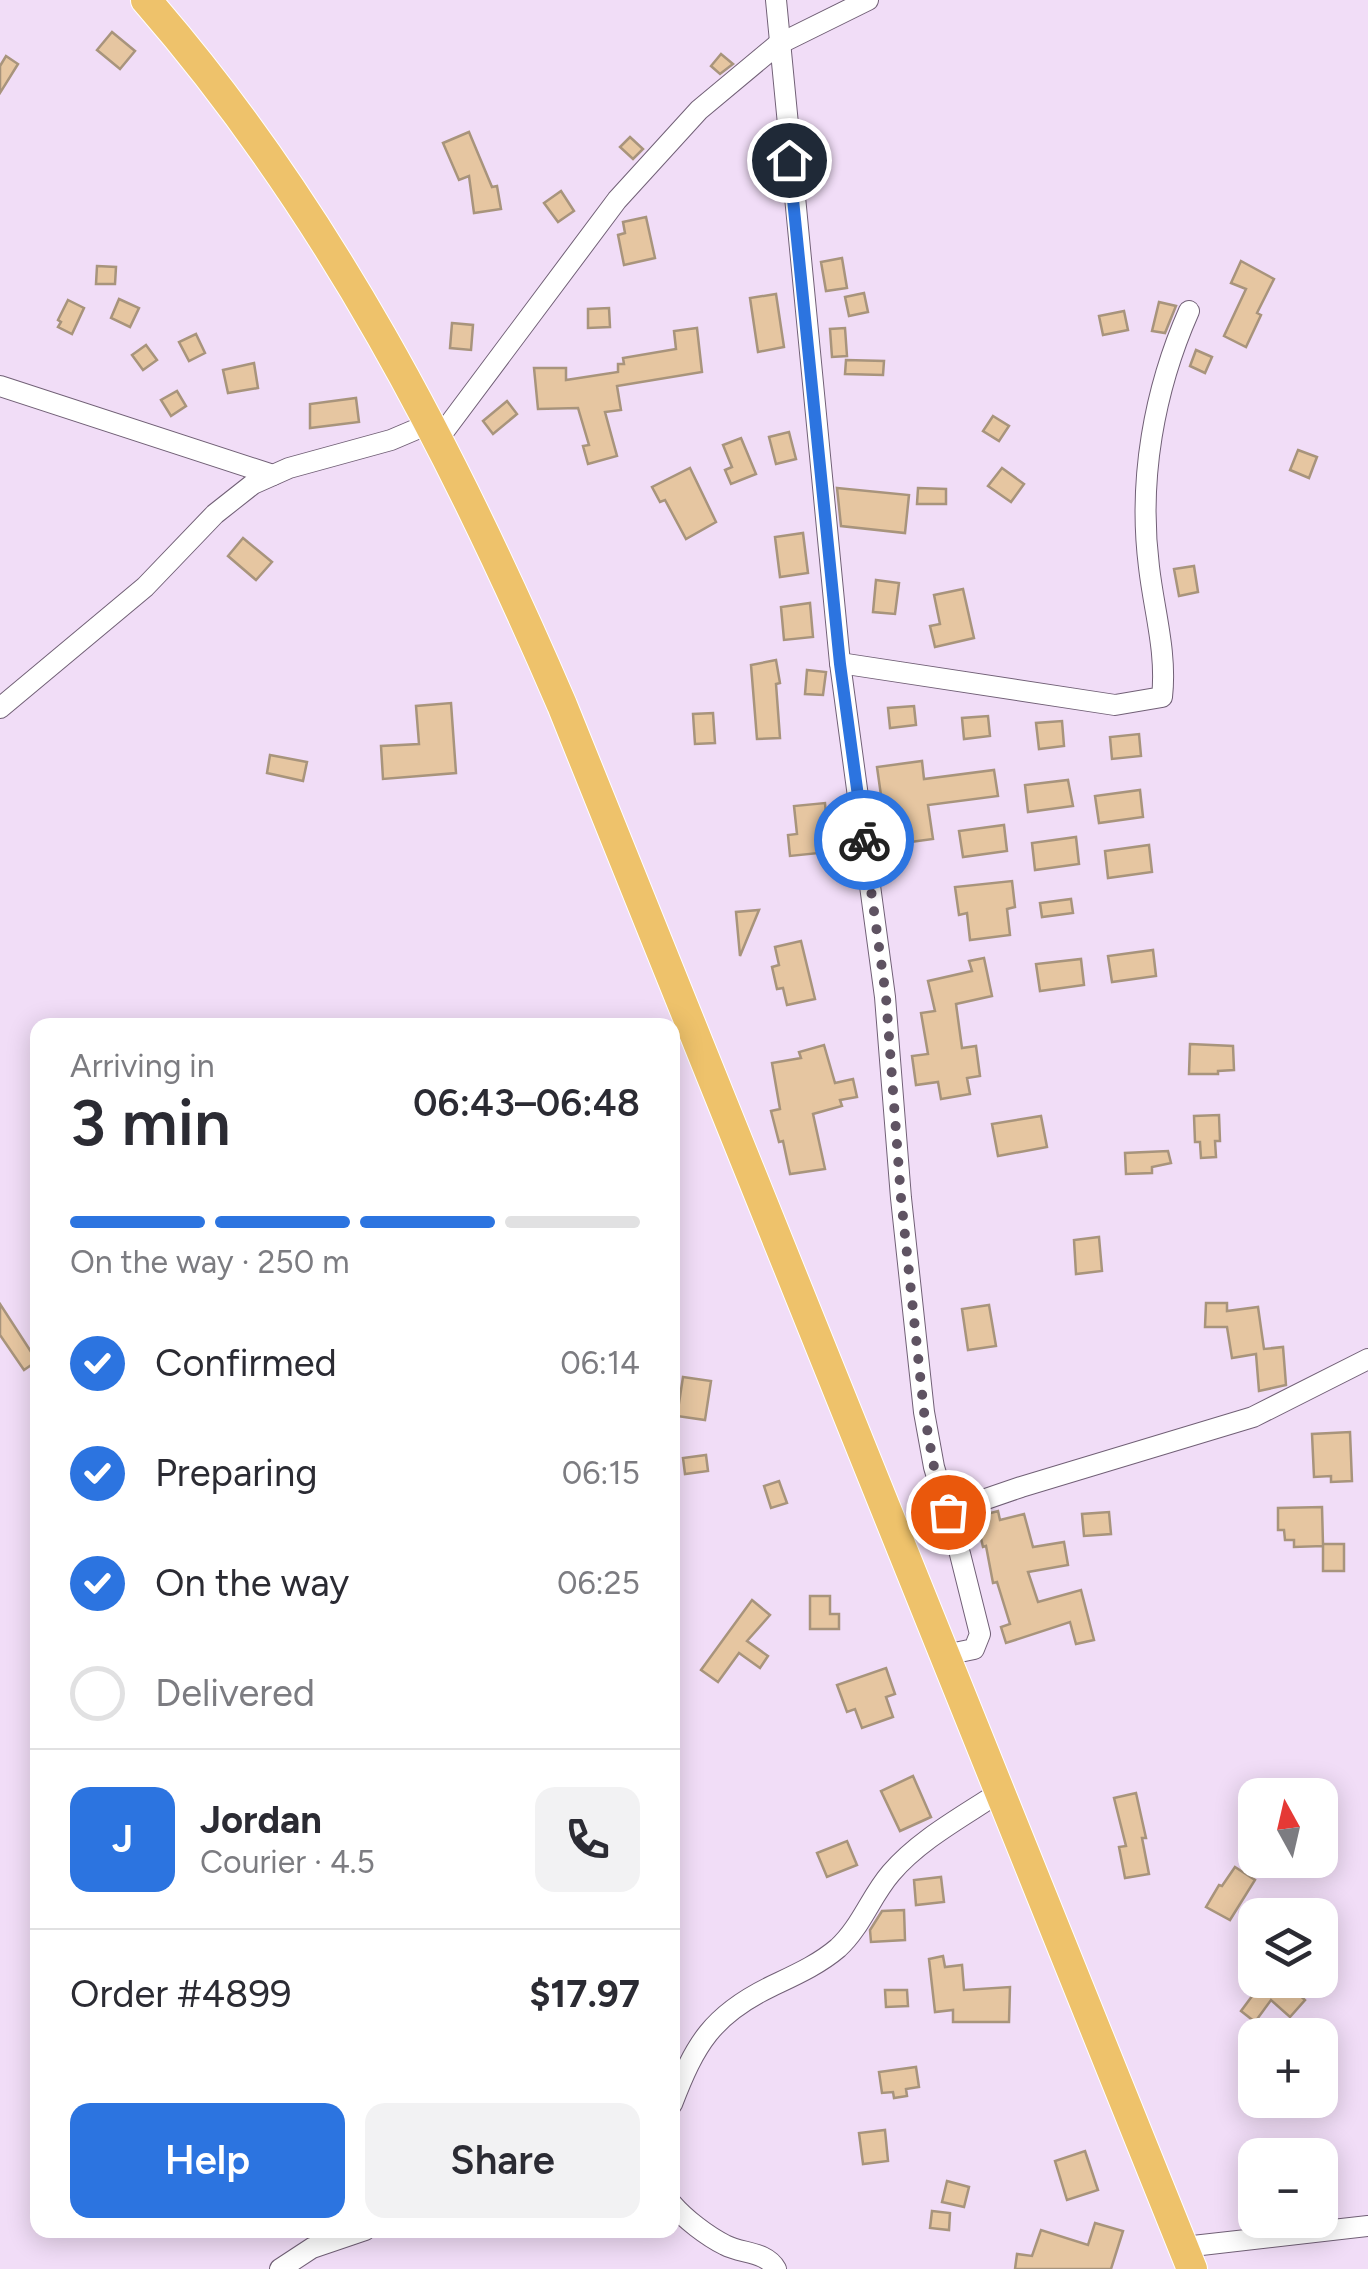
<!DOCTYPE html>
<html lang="en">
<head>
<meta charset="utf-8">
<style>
	body { margin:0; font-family:Figtree,sans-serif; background:#f2f2f3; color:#2b2b33; height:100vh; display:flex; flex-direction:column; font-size:38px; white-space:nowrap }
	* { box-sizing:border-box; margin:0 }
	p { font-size:32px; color:#7c7c81 }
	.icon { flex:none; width:55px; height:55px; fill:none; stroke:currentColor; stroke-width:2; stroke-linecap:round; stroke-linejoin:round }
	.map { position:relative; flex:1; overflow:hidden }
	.side { position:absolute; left:30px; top:1018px; width:650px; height:1220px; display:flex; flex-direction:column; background:#fff; border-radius:20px; box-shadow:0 5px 25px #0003 }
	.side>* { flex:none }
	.needle { width:65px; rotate:352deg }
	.fabs { position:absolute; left:1238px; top:1778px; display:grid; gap:20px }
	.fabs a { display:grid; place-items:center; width:100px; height:100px; border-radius:20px; background:#fff; box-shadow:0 5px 25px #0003; font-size:50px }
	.pin { position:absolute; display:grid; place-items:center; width:85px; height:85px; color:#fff; margin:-42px; border:5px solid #fff; border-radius:50%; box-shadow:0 2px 10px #0007 }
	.courier { position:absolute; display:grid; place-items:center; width:100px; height:100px; margin:-50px; border:8px solid #2c74e0; border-radius:50%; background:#fff; color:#222; box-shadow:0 2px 12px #0007 }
	.overview em { font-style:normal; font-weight:600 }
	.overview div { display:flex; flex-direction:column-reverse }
	.overview { display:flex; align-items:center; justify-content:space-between; height:170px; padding:0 40px }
	h1 { font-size:65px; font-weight:600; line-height:75px }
	.bar { display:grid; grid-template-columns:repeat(4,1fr); gap:15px 10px; align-content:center; height:120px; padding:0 40px }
	.bar i { height:12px; border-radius:8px; background:#e1e1e2 }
	.bar .active { background:#2c74e0 }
	.bar p { grid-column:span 4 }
	.line { display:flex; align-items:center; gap:25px; padding:0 40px; border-top:2px solid #e1e1e2 }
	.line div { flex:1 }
	.round { display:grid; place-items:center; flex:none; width:105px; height:105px; border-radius:20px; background:#f2f2f3 }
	ol { padding:0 40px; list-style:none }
	li { display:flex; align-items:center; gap:30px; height:110px }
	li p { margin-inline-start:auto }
	li .icon { padding:10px; border-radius:50%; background:#2c74e0; color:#fff; stroke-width:4 }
	li:last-child { color:#7c7c81 }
	li i { width:55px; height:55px; border:5px solid #e1e1e2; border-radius:50% }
	.button { display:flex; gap:20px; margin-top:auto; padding:20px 40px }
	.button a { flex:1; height:115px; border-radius:20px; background:#2c74e0; color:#fff; font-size:40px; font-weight:600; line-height:115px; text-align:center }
	.button a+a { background:#f2f2f3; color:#2b2b33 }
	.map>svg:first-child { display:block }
	.building { fill:#e6c6a1; stroke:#a8947c; stroke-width:2.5 }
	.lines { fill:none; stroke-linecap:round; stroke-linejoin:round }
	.minor-casing { stroke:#716076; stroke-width:22 }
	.highway-casing { stroke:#fff; stroke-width:32 }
	.minor { stroke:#fff; stroke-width:20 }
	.highway { stroke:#eec26b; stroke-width:30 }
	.done { stroke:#5f5362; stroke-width:10; stroke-dasharray:0 18 }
	.route { stroke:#2c74e0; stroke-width:12 }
</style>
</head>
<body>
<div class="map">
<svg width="1368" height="2269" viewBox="0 0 1368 2269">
	<rect width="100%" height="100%" fill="#f1ddf7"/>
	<g class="building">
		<path d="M112,32L135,51L120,69L97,50Z"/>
		<path d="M721,54L733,64L720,74L711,66Z"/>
		<path d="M6,56L18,64L0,93V66Z"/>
		<path d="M469,132L492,187L497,186L501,209L474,213L469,176L459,180L443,143Z"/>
		<path d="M630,137L643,149L633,159L620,147Z"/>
		<path d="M561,191L574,211L558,222L544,203Z"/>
		<path d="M646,217L655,258L624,265L618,235L625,233L623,222Z"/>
		<path d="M842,258L847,288L826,291L821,262Z"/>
		<path d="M1241,261L1274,279L1257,313L1261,315L1246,347L1224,336L1246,289L1231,283Z"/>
		<path d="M97,266L116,267L115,284H96Z"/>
		<path d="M864,293L868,312L849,316L845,297Z"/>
		<path d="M776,294L784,347L758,352L750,298Z"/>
		<path d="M119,299L139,308L130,327L111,318Z"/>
		<path d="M68,300L84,308L72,334L58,327L61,322L58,320Z"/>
		<path d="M1159,302L1176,306L1165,333L1152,331Z"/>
		<path d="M609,308L610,327L588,328V309Z"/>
		<path d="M1124,311L1128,330L1103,335L1099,316Z"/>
		<path d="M452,323L473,325L471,350L450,348Z"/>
		<path d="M697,328L702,372L617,386L621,410L605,412L617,456L588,464L583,446L589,445L578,408L538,409L534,368H566V380L618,372V364H624L623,358L676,349L674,331Z"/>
		<path d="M845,328L847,356L832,357L830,329Z"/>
		<path d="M196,334L205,353L189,361L179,342Z"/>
		<path d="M146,345L157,360L143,370L132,355Z"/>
		<path d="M1196,350L1212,357L1205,373L1190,366Z"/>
		<path d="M846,360L884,361L883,375L845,374Z"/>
		<path d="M254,363L258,388L228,393L223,370Z"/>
		<path d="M177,391L186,406L171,416L161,400Z"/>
		<path d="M356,398L359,422L310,428V404Z"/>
		<path d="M507,401L517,414L493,434L483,421Z"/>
		<path d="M993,416L1009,426L999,441L983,431Z"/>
		<path d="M789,432L796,459L776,464L769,437Z"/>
		<path d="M741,438L756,474L731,484L725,470L732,467L723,445Z"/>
		<path d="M1298,450L1317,457L1309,478L1290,470Z"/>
		<path d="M690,468L716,522L686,539L665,500L660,502L652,487Z"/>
		<path d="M1002,468L1024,484L1011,502L988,486Z"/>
		<path d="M837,488L909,495L905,533L841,526Z"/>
		<path d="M918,488L946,489V504H917Z"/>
		<path d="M803,533L808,573L780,577L775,537Z"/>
		<path d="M243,538L272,562L256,580L228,556Z"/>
		<path d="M1194,566L1198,592L1179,596L1174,569Z"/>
		<path d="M876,580L899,583L895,614L873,612Z"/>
		<path d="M963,589L974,638L935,647L930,626L940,624L934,595Z"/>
		<path d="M810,603L813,637L784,640L781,607Z"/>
		<path d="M776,660L780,683L776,684L780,738L757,739L751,665Z"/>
		<path d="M807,670L826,672L823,695L805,694Z"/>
		<path d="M451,703L456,773L383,779L381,746L419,744L416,706Z"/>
		<path d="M914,706L916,725L890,728L888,708Z"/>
		<path d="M713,713L715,743L695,744L693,714Z"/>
		<path d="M988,716L990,736L964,739L962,718Z"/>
		<path d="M1062,721L1064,746L1039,749L1036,723Z"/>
		<path d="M1139,734L1141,756L1112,759L1110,737Z"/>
		<path d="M270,755L307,762L303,781L267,773Z"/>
		<path d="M922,761L924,779L994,770L998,796L928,805L933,839L888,845L877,767Z"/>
		<path d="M1068,780L1073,806L1028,812L1025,785Z"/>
		<path d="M1140,790L1143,817L1099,823L1095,796Z"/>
		<path d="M825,803L829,852L790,856L788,835L797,834L794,806Z"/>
		<path d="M1004,825L1007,851L963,857L959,831Z"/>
		<path d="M1076,837L1079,864L1035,870L1032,843Z"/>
		<path d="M1149,845L1152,872L1108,878L1105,851Z"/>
		<path d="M1012,881L1015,907L1007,909L1010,935L970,940L967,913L959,915L955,887Z"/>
		<path d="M1071,899L1073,913L1042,917L1040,903Z"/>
		<path d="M759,910L740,956L736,912Z"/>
		<path d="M801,941L815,999L787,1005L783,988L777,989L772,967L779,965L775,947Z"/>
		<path d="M1153,950L1156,976L1112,982L1108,956Z"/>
		<path d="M984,958L992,996L956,1004L962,1048L976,1046L980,1076L967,1078L970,1094L941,1099L938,1082L916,1085L912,1056L928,1054L921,1013L935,1011L928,981L972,971L969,961Z"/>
		<path d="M1081,959L1084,985L1040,991L1036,964Z"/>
		<path d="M1190,1044L1233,1046L1234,1070L1218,1071V1074H1189Z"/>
		<path d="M824,1045L835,1083L853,1079L857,1097L840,1100L842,1106L813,1114L825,1169L790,1174L783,1141L779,1142L771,1111L780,1109L772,1063L801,1058L799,1052Z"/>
		<path d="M1219,1115L1220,1141H1215L1216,1157L1201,1158L1200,1142H1195L1194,1116Z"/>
		<path d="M1041,1116L1047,1147L998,1156L992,1124Z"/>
		<path d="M1168,1151L1171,1163L1152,1167V1173L1126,1174L1125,1153Z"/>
		<path d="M1099,1237L1102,1271L1076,1274L1074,1240Z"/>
		<path d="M1206,1303H1227V1311L1258,1307L1264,1349L1283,1347L1286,1385L1259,1391L1256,1354L1232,1358L1227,1327H1205Z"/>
		<path d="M0,1304L37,1361L24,1370L0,1335Z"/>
		<path d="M989,1305L996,1346L968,1350L962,1309Z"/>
		<path d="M683,1377L711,1381L705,1420L677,1416Z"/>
		<path d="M1350,1432L1352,1481L1331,1482V1476L1314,1477L1312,1434Z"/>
		<path d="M706,1455L708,1471L685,1474L683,1458Z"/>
		<path d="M779,1481L787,1503L771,1508L764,1486Z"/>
		<path d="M1322,1507L1323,1544H1344V1571H1323V1546L1294,1547V1540H1285L1284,1530H1278V1508Z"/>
		<path d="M998,1511L1000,1520L1024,1514L1033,1547L1064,1542L1068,1565L1028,1572L1038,1602L1081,1590L1094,1640L1076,1644L1070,1622L1006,1643L1001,1627L1010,1624L997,1582L993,1583L986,1546L983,1547L976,1517Z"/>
		<path d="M1109,1512L1111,1534L1084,1536L1082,1514Z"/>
		<path d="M810,1596H830V1614H839V1629H810Z"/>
		<path d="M752,1600L770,1615L747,1641L768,1656L760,1668L739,1653L718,1682L701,1670Z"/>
		<path d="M886,1668L895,1694L886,1697L893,1717L862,1728L855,1709L847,1712L837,1685Z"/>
		<path d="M913,1776L931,1817L900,1831L881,1791Z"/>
		<path d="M1136,1793L1146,1838H1142L1149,1874L1125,1878L1119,1847L1126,1846L1114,1798Z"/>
		<path d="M847,1841L857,1865L827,1877L817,1853Z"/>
		<path d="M1235,1867L1255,1880L1230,1920L1206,1907L1219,1885L1222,1886Z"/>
		<path d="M941,1877L944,1902L916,1905L914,1880Z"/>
		<path d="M904,1910L905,1940L871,1942L870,1930L882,1911Z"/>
		<path d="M943,1956L945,1967L962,1965L964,1990L1010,1987L1009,2022H953V2010L935,2012L929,1959Z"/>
		<path d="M1264,1980H1283L1305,2000L1290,2017L1271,2000L1255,2022L1241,2011Z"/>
		<path d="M885,1990H907L908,2006L886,2007Z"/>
		<path d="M916,2067L919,2087L906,2089L907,2096L894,2098L893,2092L882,2093L879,2072Z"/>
		<path d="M885,2130L888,2161L863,2164L859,2133Z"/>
		<path d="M1085,2151L1098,2190L1067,2200L1055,2161Z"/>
		<path d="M947,2181L969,2187L964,2207L942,2202Z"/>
		<path d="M932,2211L950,2213L949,2230L930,2228Z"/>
		<path d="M1095,2223L1123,2231L1111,2269H1015L1017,2254L1032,2256L1041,2230L1088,2245Z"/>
	</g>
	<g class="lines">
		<defs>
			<g id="minor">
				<path d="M776,0L840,663L885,997L901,1198L924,1412L934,1467L960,1554L980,1634L974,1649L945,1655"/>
				<path d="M0,386L273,475"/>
				<path d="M439,438L617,200L699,110L777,45L868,0"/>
				<path d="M840,663L1115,705L1162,697C1167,652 1154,611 1149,567C1138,480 1154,390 1189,311"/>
				<path d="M0,708L145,587L215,514L253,484L289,468L391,440L431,423"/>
				<path d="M948,1512L1021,1487L1253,1417L1368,1359"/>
				<path d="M672,2104C695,2044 712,2015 772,1986C795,1975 818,1965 838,1948C861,1927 871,1896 891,1873C920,1839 964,1816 1001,1791"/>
				<path d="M672,2204C685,2219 707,2236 725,2245C742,2254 766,2251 776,2269"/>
				<path d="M1184,2247L1368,2226"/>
				<path d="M280,2269L312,2248L365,2230"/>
			</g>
			<path id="highway" d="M146,0C327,207 454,454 562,705L1192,2269"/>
		</defs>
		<use href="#minor" class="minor-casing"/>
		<use href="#highway" class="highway-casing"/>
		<use href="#minor" class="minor"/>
		<use href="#highway" class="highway"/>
	</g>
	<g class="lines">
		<path class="done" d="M864,840L886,997L901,1198L924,1412L934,1467L948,1512"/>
		<path class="route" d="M789,160L840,664L864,840"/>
	</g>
</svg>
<div class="fabs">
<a><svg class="needle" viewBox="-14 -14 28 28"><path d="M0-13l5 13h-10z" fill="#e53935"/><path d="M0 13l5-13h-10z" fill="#7c7c81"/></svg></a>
<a><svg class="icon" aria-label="layers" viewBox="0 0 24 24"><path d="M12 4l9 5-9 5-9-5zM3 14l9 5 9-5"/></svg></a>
<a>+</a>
<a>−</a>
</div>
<div class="pin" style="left:948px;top:1512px;background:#ea580c"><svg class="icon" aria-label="bag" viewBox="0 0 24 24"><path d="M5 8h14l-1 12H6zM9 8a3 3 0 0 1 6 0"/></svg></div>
<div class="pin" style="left:789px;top:160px;background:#1f2937"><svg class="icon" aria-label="home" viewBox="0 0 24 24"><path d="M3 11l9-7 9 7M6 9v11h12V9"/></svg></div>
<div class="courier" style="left:864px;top:840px"><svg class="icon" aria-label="bike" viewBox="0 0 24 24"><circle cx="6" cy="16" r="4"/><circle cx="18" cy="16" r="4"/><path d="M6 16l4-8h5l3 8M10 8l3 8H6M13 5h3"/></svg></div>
<section class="side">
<div class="overview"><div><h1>3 min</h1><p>Arriving in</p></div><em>06:43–06:48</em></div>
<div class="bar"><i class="active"></i><i class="active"></i><i class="active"></i><i></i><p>On the way · 250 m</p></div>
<ol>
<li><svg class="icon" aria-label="check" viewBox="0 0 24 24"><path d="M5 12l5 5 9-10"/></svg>Confirmed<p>06:14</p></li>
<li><svg class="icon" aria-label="check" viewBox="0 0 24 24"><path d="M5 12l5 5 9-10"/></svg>Preparing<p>06:15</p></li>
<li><svg class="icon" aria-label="check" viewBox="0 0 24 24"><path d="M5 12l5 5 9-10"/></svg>On the way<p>06:25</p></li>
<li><i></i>Delivered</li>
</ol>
<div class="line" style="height:180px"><b class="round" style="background:#2c74e0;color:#fff">J</b><div><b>Jordan</b><p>Courier · 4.5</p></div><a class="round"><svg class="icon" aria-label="phone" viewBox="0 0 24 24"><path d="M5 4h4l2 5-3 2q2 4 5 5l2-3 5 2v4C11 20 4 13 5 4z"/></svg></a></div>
<div class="line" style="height:130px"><div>Order #4899</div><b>$17.97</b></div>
<div class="button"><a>Help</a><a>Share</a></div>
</section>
</div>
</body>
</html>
